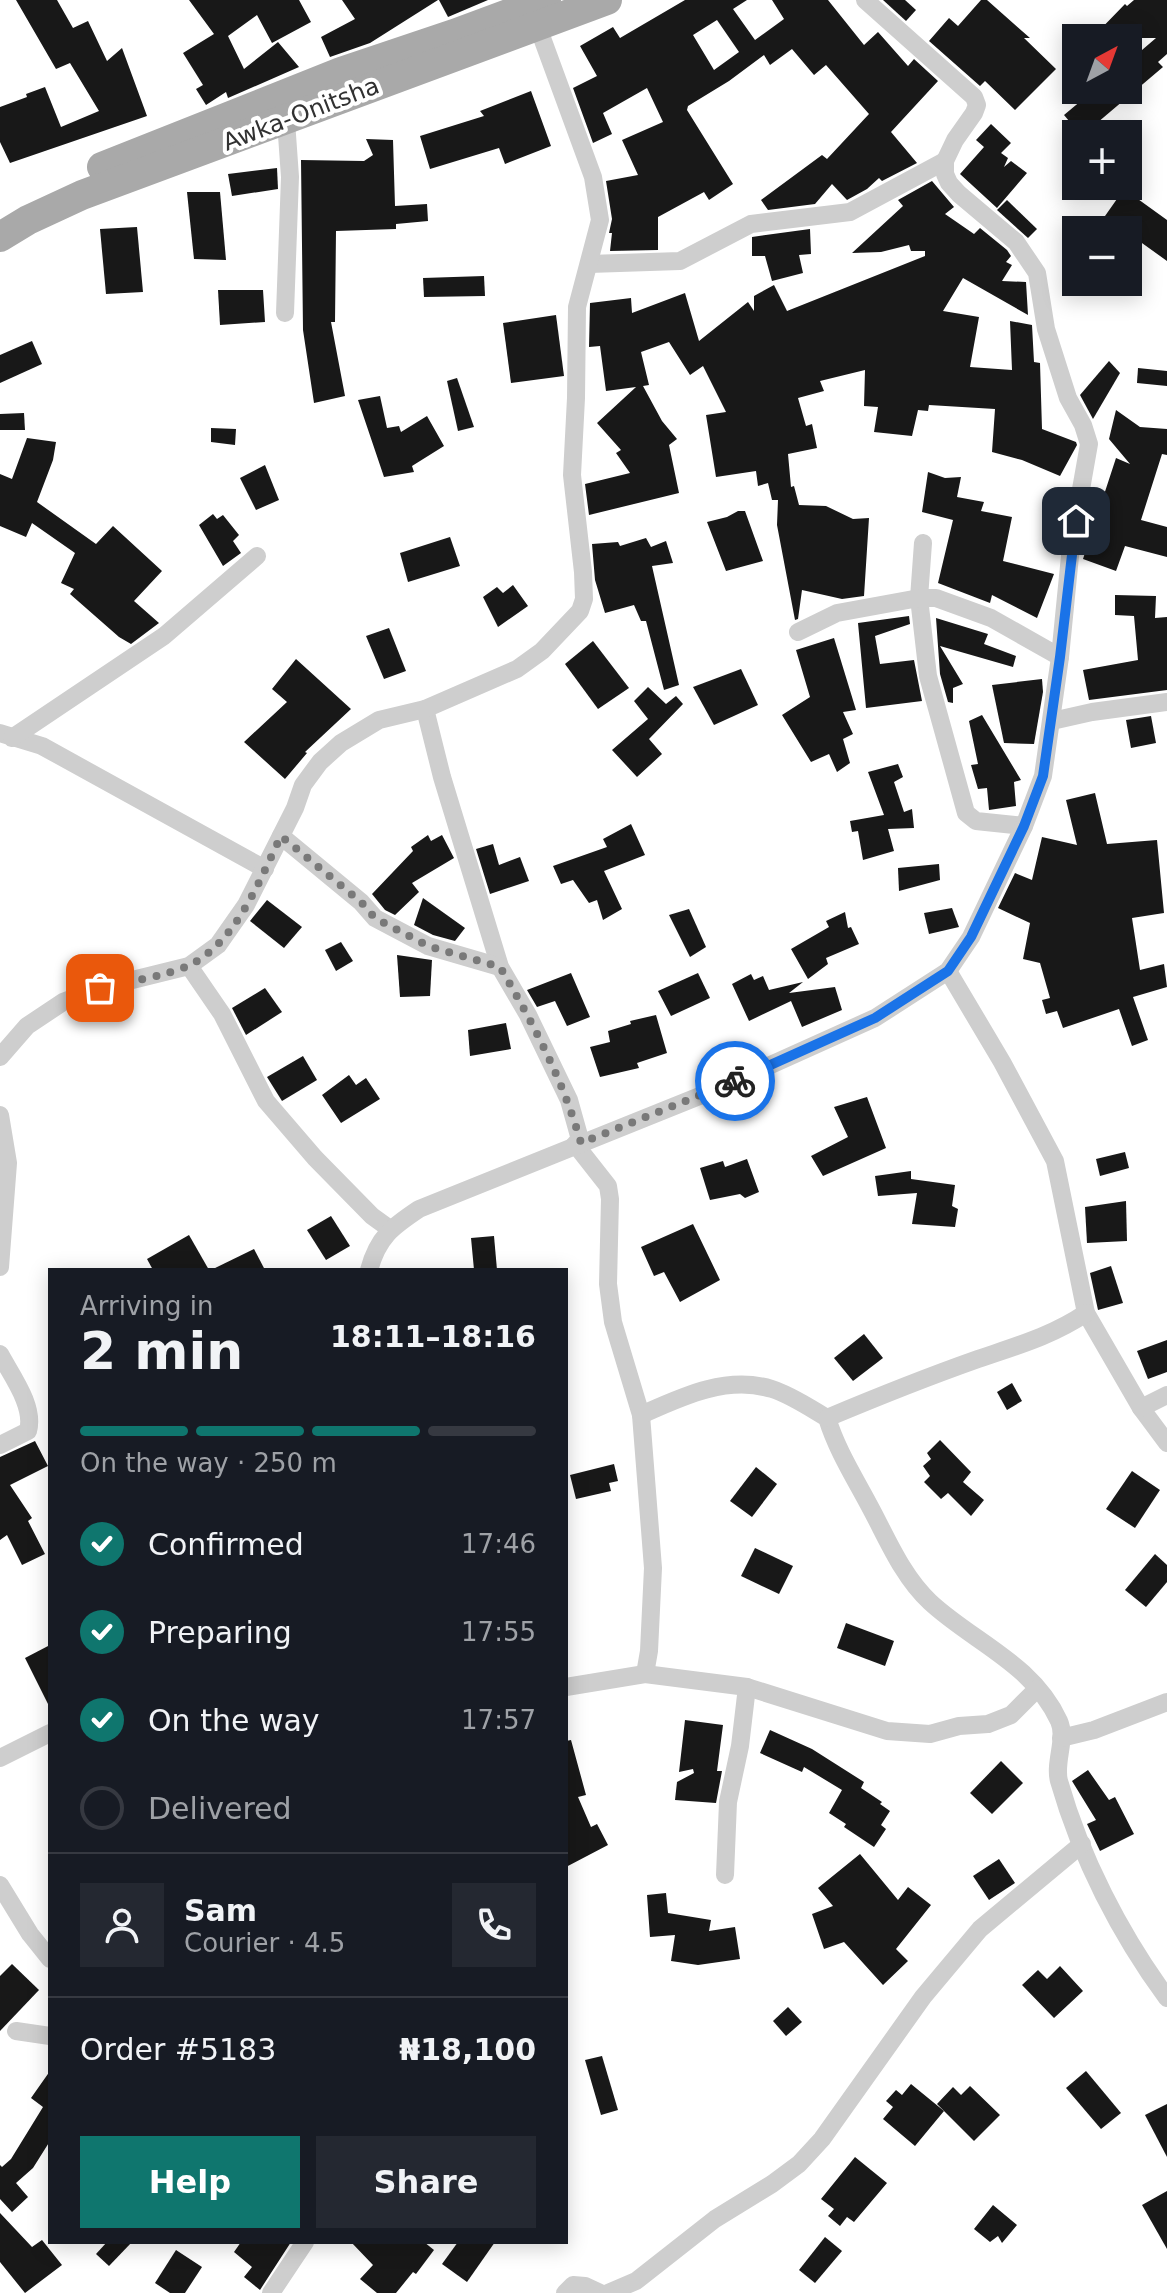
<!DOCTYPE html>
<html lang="en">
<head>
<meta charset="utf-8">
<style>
	body { margin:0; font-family:"DejaVu Sans",sans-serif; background:#242831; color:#f1f3f6; height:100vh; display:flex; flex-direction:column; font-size:30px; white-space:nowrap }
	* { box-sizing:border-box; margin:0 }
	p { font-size:26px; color:#9ea1a6 }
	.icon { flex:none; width:44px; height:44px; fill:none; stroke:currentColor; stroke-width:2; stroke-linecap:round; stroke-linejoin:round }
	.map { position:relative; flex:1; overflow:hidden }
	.details { position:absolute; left:48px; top:1268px; width:520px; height:976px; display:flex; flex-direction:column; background:#171b24; border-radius:0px; box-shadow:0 4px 20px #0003 }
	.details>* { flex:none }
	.needle { width:52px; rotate:41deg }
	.controls { position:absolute; left:1062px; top:24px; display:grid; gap:16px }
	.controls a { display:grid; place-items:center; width:80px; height:80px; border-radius:0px; background:#171b24; box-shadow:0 4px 20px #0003; font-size:40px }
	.pin { position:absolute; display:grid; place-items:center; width:68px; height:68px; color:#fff; margin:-34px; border-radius:16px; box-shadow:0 4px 12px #0006 }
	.courier { position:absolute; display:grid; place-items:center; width:80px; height:80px; margin:-40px; border:6px solid #1a73e8; border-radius:50%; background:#fff; color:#222; box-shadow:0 2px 10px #0007 }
	.summary em { font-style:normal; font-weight:600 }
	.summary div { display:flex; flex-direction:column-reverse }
	.summary { display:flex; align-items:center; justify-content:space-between; height:136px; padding:0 32px }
	h1 { font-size:52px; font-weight:600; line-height:60px }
	.bar { display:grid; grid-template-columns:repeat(4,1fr); gap:12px 8px; align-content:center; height:96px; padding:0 32px }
	.bar i { height:10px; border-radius:6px; background:#363941 }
	.bar .on { background:#0f766e }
	.bar p { grid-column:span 4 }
	.line { display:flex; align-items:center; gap:20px; padding:0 32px; border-top:2px solid #363941 }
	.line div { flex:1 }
	.round { display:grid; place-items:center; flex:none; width:84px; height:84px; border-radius:0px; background:#242831 }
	ol { padding:0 32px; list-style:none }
	li { display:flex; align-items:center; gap:24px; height:88px }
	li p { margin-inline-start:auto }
	li .icon { padding:8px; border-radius:50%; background:#0f766e; color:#fff; stroke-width:4 }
	li:last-child { color:#9ea1a6 }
	li i { width:44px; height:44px; border:4px solid #363941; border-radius:50% }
	.primary-button { display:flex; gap:16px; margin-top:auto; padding:16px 32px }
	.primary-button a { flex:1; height:92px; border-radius:0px; background:#0f766e; color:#fff; font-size:32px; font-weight:600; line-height:92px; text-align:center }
	.primary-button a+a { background:#242831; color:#f1f3f6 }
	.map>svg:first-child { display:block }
	.building { fill:#181818; fill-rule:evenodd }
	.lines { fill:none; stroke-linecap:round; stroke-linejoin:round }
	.minor { stroke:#cecece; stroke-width:18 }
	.primary { stroke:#a9a9a9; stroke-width:30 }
	.done { stroke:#797979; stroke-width:8; stroke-dasharray:0 14.4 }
	.route { stroke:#1a73e8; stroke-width:10 }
	.labels { text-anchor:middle; stroke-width:8; stroke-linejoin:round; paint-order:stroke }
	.street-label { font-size:24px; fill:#313131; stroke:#fff }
</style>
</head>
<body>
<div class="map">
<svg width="1167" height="2293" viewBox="0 0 1167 2293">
	<rect width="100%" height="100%" fill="#fff"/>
	<g class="building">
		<path d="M16,0H57L73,28L88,21L107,61L122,48L147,116L10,163L0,142V107L27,97L26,94L45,87L61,127L99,111L70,63L56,69Z"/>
		<path d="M189,0H299L311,22L272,43L257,15L228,36L244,69L278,42L299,67L228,98L226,92L206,105L196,89L203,85L183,53L214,34Z"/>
		<path d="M342,0H438L370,43L330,57L321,37L355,19Z"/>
		<path d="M439,0H488L448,17Z"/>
		<path d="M685,0H747L733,9L755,40L784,19L772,0H828L864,45L878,32L908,66L914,59L938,81L891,132L917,163L882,181L879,178L867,189L847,200L832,184L815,204L768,210L761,200L822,155L827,159L869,114L826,65L814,75L792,49L770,65L764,55L729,81L688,106L687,110L733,184L709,200L704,192L658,217V250L610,251L612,233H609L612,219L606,181L638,175L622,140L663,122L647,88L603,113L612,134L593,143L573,88L597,76L580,46L613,27L620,38ZM717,20L739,52L714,70L693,35Z"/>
		<path d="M883,0H905L916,10L906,21Z"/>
		<path d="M981,0H987L1030,38H1024L1056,69L1015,110L985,81L980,86L929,41L949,18L958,26Z"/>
		<path d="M1134,0H1167V54L1158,62L1163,67L1084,134H1080L1064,115L1094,90H1128V62L1156,38H1092L1125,4L1127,6Z"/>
		<path d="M531,91L551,146L505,164L499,148L430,169L420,136L484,116L480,111Z"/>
		<path d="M991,124L1011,143L1001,153L1008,158L1004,167L1011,161L1027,173L997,208L960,174L984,147L976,140Z"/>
		<path d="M366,139L393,140L395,206L427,204L428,221L396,224V229L336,231L335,322H331L345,396L314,403L303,330L301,160L364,161L373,155Z"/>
		<path d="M277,168L278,189L232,196L228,174Z"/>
		<path d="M932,181L954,207L945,214L974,234L980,228L1007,250L1011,256L1006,262L1012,265L1002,281L1026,282L1028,315L963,278L943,311L979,317L970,367L1012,370L1010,321L1032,325L1034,362L1040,363L1042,429L1076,442L1077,445L1060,476L1022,460L992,452L995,409L929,405L928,411L918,410L912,436L874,432L878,407L864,406L865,370L820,381L824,391L798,398L806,426L812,424L817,448L788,454L791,487L794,486L799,505L826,506L853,519L869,518L864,596L842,599L802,590L798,619L795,620L777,525L778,500H772L768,483L758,486L756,471L716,477L706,415L726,412L703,366L690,375L669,342L641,352L649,385L643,386L662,421L677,439L669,445L679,493L589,515L585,484L630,473L616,453L621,450L597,423L636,387L606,391L600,346L589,347L590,303L631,298L632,313L685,293L699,341L748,302L754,311V296L774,285L787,311L925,256V251H911L909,245L881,252L852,253L903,206L898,200Z"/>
		<path d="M1124,189L1167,220V261L1128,233V230H1124L1105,216Z"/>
		<path d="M187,192H220L226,260L194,259Z"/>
		<path d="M1007,200L1037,229L1028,238L997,210Z"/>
		<path d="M137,227L143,292L106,294L100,229Z"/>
		<path d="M810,229L811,254L799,255L803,273L772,281L765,256H752V237Z"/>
		<path d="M484,276L485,296L424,297L423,278Z"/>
		<path d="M218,290H263L265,322L220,325Z"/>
		<path d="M556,315L564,376L511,383L503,323Z"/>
		<path d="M32,341L42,364L0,383V355Z"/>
		<path d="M1109,361L1120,373L1093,419L1080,395Z"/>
		<path d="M1138,368L1167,371V386L1137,383Z"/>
		<path d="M457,378L474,427L458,431L447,381Z"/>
		<path d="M380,396L387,428L399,426L401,432L427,416L444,446L412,466L414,472L384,477L358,400Z"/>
		<path d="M1116,410L1140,427L1167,429V455L1162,454L1141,520L1167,527V557L1125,546L1116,571L1083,559L1116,458L1130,464L1109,439Z"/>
		<path d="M24,413L25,430H0V414Z"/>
		<path d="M211,428L236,429L235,445L211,442Z"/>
		<path d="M27,438L56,442L53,460L37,502L96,544L113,526L162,571L134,601L159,623L131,644L119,637L70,594L74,589L61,583L75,553L32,523L26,537L0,526V474L12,479Z"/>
		<path d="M265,465L279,500L256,510L240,478Z"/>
		<path d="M928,472L945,478L961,477L957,497L984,502L981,511L1012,517L1003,561L1054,574L1037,618L992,595L990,603L938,583L953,520L922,512Z"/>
		<path d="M738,511H745L763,561L726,571L707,522L727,517Z"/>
		<path d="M213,514L217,519L223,515L239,535L233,541L241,553L223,566L199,525Z"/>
		<path d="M450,537L460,566L408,582L400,553Z"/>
		<path d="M646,538L651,547L666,541L673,563L652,566L679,685L664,690L646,621H641L634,605L605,613L595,580L592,544L618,542L620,546Z"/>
		<path d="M513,585L528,606L498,627L483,597L497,587L503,593Z"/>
		<path d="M1115,595L1156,596L1155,618L1167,617V690L1089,700L1083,670L1138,660L1134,616L1115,615Z"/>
		<path d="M909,616L910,624L875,636L880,664L914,660L922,701L866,708L858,623Z"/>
		<path d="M936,618L988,634L984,644L1016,656L1013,667L940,646L963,684L953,688V703L948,702L940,674Z"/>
		<path d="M389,628L406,671L384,679L366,636Z"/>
		<path d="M834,638L856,710L843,712L853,734L843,739L850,763L837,772L829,754L811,762L782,715L810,697L796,650Z"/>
		<path d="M593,641L629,688L598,709L565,664Z"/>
		<path d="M296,659L351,709L305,752L307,753L285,779L244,742L287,702L272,689Z"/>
		<path d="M741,669L758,705L714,725L693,687Z"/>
		<path d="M1042,679L1043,692L1034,744L1004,743L992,685Z"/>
		<path d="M648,687L666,704L676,696L683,704L649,739L662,754L637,777L612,750L648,719L634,701Z"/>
		<path d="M982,715L1021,780L1014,782L1016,806L989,810L987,788L978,789L971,765L978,764L969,721Z"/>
		<path d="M1151,716L1156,743L1131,748L1126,720Z"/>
		<path d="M898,764L903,777L894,782L904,812L912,809L914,828L888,829L894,851L863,860L858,831L852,832L850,821L884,815L868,772Z"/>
		<path d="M1095,793L1107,844L1157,840L1164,913L1132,918L1140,970L1164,964L1167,987L1133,997L1148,1040L1132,1046L1119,1009L1063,1028L1057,1011L1046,1014L1042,1000L1050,998L1040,963L1023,959L1030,923L998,908L1015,873L1032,880L1042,837L1077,845L1066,800Z"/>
		<path d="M631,824L645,855L604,871L622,909L603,920L597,900L589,903L573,880L561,884L553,866L607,847L603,839Z"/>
		<path d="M428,835L431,841L442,835L454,858L412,883L419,892L395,915L385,910L372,894L413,851L411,847Z"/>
		<path d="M493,844L499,865L520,857L529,881L490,894L476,849Z"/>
		<path d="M939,864L940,880L899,891L898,868Z"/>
		<path d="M423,898L465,928L455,941L433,935L414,925Z"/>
		<path d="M267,900L302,927L284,948L250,921Z"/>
		<path d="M952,908L959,927L929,934L924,913Z"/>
		<path d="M689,909L706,947L690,957L669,915Z"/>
		<path d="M845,912L848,928L851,927L859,944L826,958L828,964L808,979L791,949L829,927L826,921Z"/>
		<path d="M341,942L353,961L336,971L325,950Z"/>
		<path d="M397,955L432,960L430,996L400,997Z"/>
		<path d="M571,973L590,1017L567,1026L555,1001L537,1007L527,990Z"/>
		<path d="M698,973L710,998L671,1016L658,991Z"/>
		<path d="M751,974L754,980L763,976L769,990L803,982L789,993L835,987L842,1010L802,1027L791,1001L749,1021L732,984Z"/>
		<path d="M265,988L282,1012L246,1035L232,1008Z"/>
		<path d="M656,1015L667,1053L637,1063L639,1068L600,1077L590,1047L610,1042L608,1031L631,1024L630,1021Z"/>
		<path d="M506,1023L511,1049L470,1056L468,1030Z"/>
		<path d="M303,1056L317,1080L282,1101L267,1077Z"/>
		<path d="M349,1075L356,1085L366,1078L380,1099L341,1123L322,1095Z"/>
		<path d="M867,1097L886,1148L823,1176L811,1156L848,1137L834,1107Z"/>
		<path d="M1125,1152L1129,1168L1100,1176L1096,1159Z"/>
		<path d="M747,1159L759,1192L745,1198L740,1194L710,1200L700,1168L723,1161L725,1167Z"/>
		<path d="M911,1171V1179L955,1185L952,1206L958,1209L955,1227L912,1224L917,1193L878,1196L875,1176Z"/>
		<path d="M1126,1201L1127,1241L1087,1243L1085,1207Z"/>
		<path d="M331,1216L350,1246L326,1260L307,1230Z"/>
		<path d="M693,1224L720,1280L680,1302L664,1272L654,1276L641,1247Z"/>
		<path d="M189,1235L209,1270H153L147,1259Z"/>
		<path d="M494,1236L497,1270H474L471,1238Z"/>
		<path d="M254,1249L265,1270H211Z"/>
		<path d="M1111,1266L1123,1303L1098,1310L1090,1273Z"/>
		<path d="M864,1334L883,1358L853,1381L834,1358Z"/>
		<path d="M1167,1340V1372L1148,1379L1137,1351Z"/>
		<path d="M1012,1383L1022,1401L1007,1410L997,1392Z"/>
		<path d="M940,1440L971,1472L963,1482L984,1500L971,1516L948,1493L941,1499L924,1482L930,1476L923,1466L931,1459L927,1453Z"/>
		<path d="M35,1441L48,1466L10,1485L32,1518L28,1521L45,1554L22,1565L7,1535L0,1540V1457Z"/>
		<path d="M614,1464L618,1481L609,1483L611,1491L576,1499L570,1475Z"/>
		<path d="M756,1467L777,1484L752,1517L730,1501Z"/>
		<path d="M1132,1471L1160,1490L1135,1528L1106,1509Z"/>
		<path d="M755,1548L793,1566L779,1594L741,1576Z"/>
		<path d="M1155,1554L1167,1565V1582L1146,1607L1125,1590Z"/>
		<path d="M846,1623L894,1641L885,1666L837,1648Z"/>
		<path d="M50,1645V1708L25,1658Z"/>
		<path d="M685,1720L723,1725L717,1771H722L716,1803L675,1800L677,1782L694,1773L693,1769L679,1772Z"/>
		<path d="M770,1730L812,1749L864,1782L861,1788L882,1802L880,1804L890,1811L881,1825L886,1829L874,1847L844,1827L846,1824L829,1813L842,1790L804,1767L802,1772L760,1753Z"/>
		<path d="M571,1740L586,1795L578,1797L591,1827L597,1824L608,1845L566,1867V1741Z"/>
		<path d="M1001,1761L1023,1783L992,1814L970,1793Z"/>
		<path d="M1088,1770L1109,1800L1115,1797L1134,1834L1100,1851L1087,1824L1096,1820L1072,1781Z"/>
		<path d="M860,1854L898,1900L908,1887L931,1905L896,1949L908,1961L883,1985L844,1942L824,1949L812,1914L833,1906L818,1888Z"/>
		<path d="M999,1859L1015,1883L989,1900L973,1876Z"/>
		<path d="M666,1893L668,1913L711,1920L709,1931L735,1927L740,1959L698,1965L671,1961L675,1935L650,1937L647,1895Z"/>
		<path d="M12,1964L39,1990L0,2031V1976Z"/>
		<path d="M1060,1966L1083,1991L1054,2018L1022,1985L1038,1970L1047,1979Z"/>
		<path d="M788,2007L802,2022L786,2036L773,2021Z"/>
		<path d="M602,2056L618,2110L601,2115L585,2060Z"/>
		<path d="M50,2071V2141L33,2168L16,2183L28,2197L12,2212L0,2199V2165L2,2167L11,2159L43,2107L31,2098Z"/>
		<path d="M1086,2071L1121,2113L1101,2129L1066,2088Z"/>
		<path d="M911,2084L944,2111L915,2146L883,2119L893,2107L886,2101L896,2090L902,2095Z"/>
		<path d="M970,2086L1000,2115L974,2141L937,2104L953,2087L961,2095Z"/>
		<path d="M1167,2104V2157L1145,2115Z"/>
		<path d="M855,2157L887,2183L854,2222L847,2217L840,2226L828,2216L834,2209L821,2199Z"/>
		<path d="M1167,2191V2249L1142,2205Z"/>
		<path d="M993,2205L1017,2225L1002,2243L998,2236L990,2242L974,2229Z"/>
		<path d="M0,2213L32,2247L42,2240L62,2265L25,2293L0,2262Z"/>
		<path d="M825,2237L842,2251L815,2283L799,2270Z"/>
		<path d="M107,2242H132L109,2266L96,2254Z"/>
		<path d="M241,2242H291L260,2290L244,2277L252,2267L234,2252Z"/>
		<path d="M351,2242H424L434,2250L416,2274L413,2272L396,2293H377L360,2279L373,2265Z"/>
		<path d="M458,2242H495L467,2282L442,2264Z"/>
		<path d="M176,2250L202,2267L185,2293H170L155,2283Z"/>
	</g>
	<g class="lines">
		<g class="minor">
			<path d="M589,264L680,261L751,224L850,212L945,161"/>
			<path d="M285,313L290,177L286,121"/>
			<path d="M923,543L919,598L928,676L966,813L976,821L1024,826"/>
			<path d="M798,632L837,613L919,598H936L991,618L1060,657"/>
			<path d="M425,709L442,777L500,967L528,1015L569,1100L581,1143"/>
			<path d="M1052,721L1092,712L1167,702"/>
			<path d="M0,733L42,746L265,869"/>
			<path d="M12,738L164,636L257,556"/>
			<path d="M281,836L361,902L375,918L428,946L500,967"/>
			<path d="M189,966L222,1014L266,1101L315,1158L372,1216L390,1229"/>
			<path d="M948,971L1002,1062L1055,1161L1086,1313L1141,1408L1167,1443"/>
			<path d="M0,1057L27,1026L63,1002L100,988L189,966L218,945L246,905L295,808L303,785L320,762L341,743L379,720L425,709L517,669L542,651L580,611L584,599L583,572L572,475L576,398L577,307L600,220L593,177L538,27"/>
			<path d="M0,1115L8,1163L0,1267"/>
			<path d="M575,1144L608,1186L610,1199L608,1284L613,1322L641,1415L653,1568L649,1651L645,1674"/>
			<path d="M369,1270C378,1237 392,1227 419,1209L717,1089L875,1018L948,971L971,937L1024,826L1043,776L1060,657L1071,546L1089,444L1083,425L1068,398L1046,329L1037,273L1016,242L959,194L949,183L945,174V161L955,140L974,113L977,105L974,97L865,0"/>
			<path d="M0,1354C11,1375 35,1406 28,1431L0,1445"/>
			<path d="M1141,1408L1167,1395"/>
			<path d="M641,1415C681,1397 726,1375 772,1389C791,1395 810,1408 827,1418C837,1450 853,1475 869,1505C887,1538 902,1576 930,1602C973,1642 1032,1663 1059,1721C1067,1739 1054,1762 1059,1781C1081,1858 1120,1934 1167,1998"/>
			<path d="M827,1418C877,1397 927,1377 978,1359C1016,1346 1052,1336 1086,1313"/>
			<path d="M566,1687L645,1674L747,1687L887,1731L930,1734L959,1726L988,1724L1011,1715L1037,1689"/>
			<path d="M1061,1738L1094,1730L1167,1702"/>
			<path d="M0,1758L50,1733"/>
			<path d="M725,1875L728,1802L740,1746L747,1687"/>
			<path d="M0,1885L30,1934L50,1959"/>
			<path d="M16,2031L50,2036"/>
			<path d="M271,2293L305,2242"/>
			<path d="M565,2293L573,2285L585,2286L600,2293"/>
			<path d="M608,2293L636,2281L715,2219L772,2184L799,2164L822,2139L923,1997L980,1929L1082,1844"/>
		</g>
		<g class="primary">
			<path d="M102,167L341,72L454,34L546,0"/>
			<path d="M0,237L28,220L82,195L607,0"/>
		</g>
	</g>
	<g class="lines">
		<path class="done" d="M100,988C125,982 167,976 190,965C237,941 259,881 281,836L361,902L375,918L428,946L500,967C533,1023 563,1080 581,1143L735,1081"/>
		<path class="route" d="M735,1081L875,1018L948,971L971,937L1024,826L1043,776L1060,657L1076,521"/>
	</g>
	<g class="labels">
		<g class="street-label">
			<text transform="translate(301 114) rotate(-21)" y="8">Awka-Onitsha</text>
		</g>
	</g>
</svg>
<div class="controls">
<a><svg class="needle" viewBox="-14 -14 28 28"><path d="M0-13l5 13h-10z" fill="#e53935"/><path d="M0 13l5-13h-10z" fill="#9ea1a6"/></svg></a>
<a>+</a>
<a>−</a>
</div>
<div class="pin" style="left:100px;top:988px;background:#ea580c"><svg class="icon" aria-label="bag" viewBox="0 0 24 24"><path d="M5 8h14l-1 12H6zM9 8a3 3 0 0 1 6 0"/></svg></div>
<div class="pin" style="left:1076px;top:521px;background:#1f2937"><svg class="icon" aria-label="home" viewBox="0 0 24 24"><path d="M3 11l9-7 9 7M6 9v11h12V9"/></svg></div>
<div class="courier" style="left:735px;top:1081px"><svg class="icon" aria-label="bike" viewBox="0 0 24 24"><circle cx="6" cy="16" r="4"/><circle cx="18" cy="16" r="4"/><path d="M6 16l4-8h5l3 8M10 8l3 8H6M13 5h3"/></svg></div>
<section class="details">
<div class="summary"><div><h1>2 min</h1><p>Arriving in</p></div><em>18:11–18:16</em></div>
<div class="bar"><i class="on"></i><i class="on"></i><i class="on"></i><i></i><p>On the way · 250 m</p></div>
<ol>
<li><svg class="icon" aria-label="check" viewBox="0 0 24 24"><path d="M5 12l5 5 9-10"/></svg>Confirmed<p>17:46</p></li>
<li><svg class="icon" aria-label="check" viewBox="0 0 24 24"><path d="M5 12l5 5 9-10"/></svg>Preparing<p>17:55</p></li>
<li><svg class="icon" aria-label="check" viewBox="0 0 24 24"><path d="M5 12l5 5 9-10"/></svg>On the way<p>17:57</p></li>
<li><i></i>Delivered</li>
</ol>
<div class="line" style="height:144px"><a class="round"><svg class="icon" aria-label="person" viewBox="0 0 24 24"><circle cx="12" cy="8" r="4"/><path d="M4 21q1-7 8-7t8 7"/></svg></a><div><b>Sam</b><p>Courier · 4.5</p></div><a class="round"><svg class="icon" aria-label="phone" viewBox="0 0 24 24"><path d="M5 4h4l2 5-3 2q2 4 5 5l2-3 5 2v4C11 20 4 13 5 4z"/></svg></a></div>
<div class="line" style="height:104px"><div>Order #5183</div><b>₦18,100</b></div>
<div class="primary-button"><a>Help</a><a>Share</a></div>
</section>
</div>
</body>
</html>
